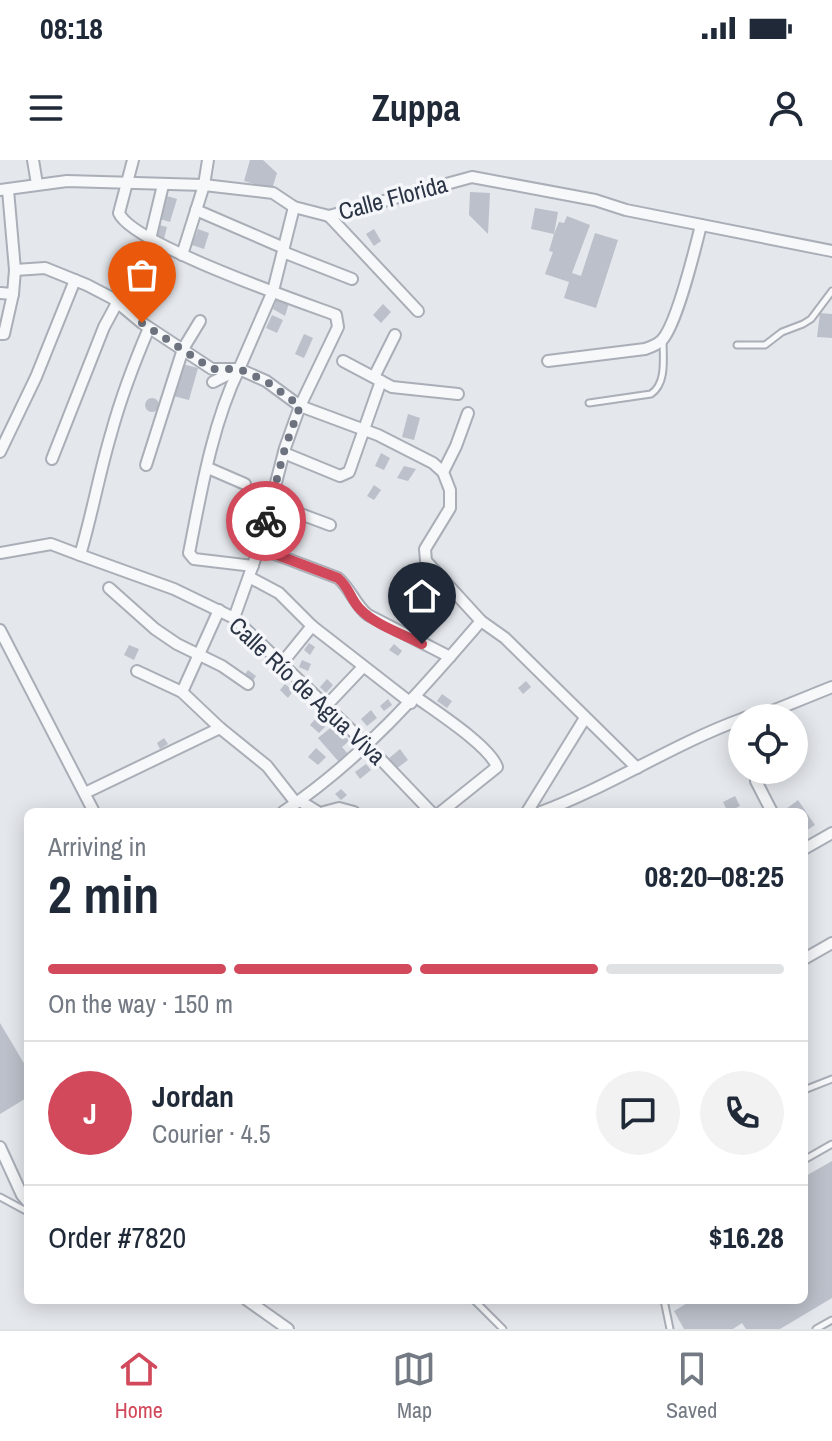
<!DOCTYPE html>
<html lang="en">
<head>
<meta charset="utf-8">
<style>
	body { margin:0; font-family:"Archivo Narrow",sans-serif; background:#f2f2f3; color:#1f2937; height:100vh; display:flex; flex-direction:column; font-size:30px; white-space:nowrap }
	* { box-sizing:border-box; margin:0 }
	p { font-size:26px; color:#747a83 }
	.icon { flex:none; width:44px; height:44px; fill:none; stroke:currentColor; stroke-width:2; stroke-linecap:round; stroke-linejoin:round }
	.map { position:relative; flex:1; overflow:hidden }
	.side { position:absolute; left:24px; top:648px; width:784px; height:496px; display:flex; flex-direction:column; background:#fff; border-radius:12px; box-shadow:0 4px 20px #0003 }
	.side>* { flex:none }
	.fabs { position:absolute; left:728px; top:544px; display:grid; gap:16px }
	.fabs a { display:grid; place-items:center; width:80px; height:80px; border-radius:50%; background:#fff; box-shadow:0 4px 20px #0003; font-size:40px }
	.pin { position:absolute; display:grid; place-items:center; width:68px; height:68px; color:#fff; margin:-82px -34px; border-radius:50% 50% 50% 0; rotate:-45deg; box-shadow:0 0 8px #0007 }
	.pin .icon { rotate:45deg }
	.courier { position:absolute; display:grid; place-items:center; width:80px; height:80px; margin:-40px; border:6px solid #d1495b; border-radius:50%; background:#fff; color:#222; box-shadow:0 2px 10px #0007 }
	.overview em { font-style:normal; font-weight:700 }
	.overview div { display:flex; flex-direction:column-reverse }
	.overview { display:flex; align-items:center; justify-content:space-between; height:136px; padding:0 24px }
	h1 { font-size:52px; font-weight:700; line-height:60px }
	.bar { display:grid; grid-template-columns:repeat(4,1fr); gap:12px 8px; align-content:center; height:96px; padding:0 24px }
	.bar i { height:10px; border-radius:6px; background:#e0e1e3 }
	.bar .on { background:#d1495b }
	.bar p { grid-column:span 4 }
	.line { display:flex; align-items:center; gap:20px; padding:0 24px; border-top:2px solid #e0e1e3 }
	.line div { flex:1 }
	.round { display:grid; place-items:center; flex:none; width:84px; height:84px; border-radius:42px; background:#f2f2f3 }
	.status { display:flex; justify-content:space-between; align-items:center; height:56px; padding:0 40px; background:#fff; direction:ltr }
	.status svg { height:22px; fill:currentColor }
	header { display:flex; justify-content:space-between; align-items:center; height:104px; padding:0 24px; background:#fff; font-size:36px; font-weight:700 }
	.menu { display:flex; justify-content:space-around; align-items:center; height:112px; border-top:2px solid #e0e1e3; background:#fff; font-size:22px; color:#747a83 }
	.menu a { display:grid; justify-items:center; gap:4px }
	.menu .on { color:#d1495b }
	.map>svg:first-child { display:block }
	.building { fill:#bbc0ca }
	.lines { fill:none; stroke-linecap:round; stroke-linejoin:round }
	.service-casing { stroke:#a9aeb7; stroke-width:9 }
	.minor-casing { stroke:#a9aeb7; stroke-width:14 }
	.service { stroke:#f7f8fa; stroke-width:5 }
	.minor { stroke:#f7f8fa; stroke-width:10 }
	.done { stroke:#6c737f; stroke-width:8; stroke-dasharray:0 14.4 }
	.route { stroke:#d1495b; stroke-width:10 }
	.labels { text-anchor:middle; stroke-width:7; stroke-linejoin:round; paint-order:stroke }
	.street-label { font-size:24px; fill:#2b3445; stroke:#f4f6f9 }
</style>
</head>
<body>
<div class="status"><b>08:18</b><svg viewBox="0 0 49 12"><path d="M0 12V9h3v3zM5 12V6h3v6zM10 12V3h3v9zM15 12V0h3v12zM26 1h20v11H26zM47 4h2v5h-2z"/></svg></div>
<header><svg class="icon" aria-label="menu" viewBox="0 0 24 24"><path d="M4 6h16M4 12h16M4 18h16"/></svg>Zuppa<svg class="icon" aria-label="person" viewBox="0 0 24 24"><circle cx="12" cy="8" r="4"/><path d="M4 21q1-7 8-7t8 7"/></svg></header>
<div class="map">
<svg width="832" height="1169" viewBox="0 0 832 1169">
	<rect width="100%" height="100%" fill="#e4e7ec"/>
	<g class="building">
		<path d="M250,0H263L277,13L272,29L244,21Z"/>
		<path d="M470,32L490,33L488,74L469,55Z"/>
		<path d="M167,36L177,39L170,62L160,59Z"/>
		<path d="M535,48L558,52L554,74L531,69Z"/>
		<path d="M567,56L590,65L572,113L581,116L595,73L618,80L596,148L564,138L569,122L545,114L553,92L549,91L554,74L559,62L564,63Z"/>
		<path d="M159,65L167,67L163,83L154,80Z"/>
		<path d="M198,69L209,73L204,89L192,85Z"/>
		<path d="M374,69L381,81L374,86L366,74Z"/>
		<path d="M277,139L289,143L285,156L273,149Z"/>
		<path d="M383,144L391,152L381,163L373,155Z"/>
		<path d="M820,153L832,154V178L817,177Z"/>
		<path d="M272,155L283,160L277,173L266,168Z"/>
		<path d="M304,174L313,178L304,198L295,194Z"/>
		<path d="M182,204L198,208L189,240L173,236Z"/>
		<circle cx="152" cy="245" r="7"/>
		<path d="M408,254L420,258L414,280L402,277Z"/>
		<path d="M381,293L390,298L384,310L375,306Z"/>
		<path d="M404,306L416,309L408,321L397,318Z"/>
		<path d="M374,325L381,330L374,340L367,336Z"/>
		<path d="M309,483L315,487L310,495L304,490Z"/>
		<path d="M394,484L402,491L398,496L389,490Z"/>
		<path d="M129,485L139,489L134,500L124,495Z"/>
		<path d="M302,500L311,504L308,511L299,507Z"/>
		<path d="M248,510L256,516L252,522L244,516Z"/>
		<path d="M327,519L333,525L326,533L320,527Z"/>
		<path d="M526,521L531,527L523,534L518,528Z"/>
		<path d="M285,524L293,531L288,538L280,530Z"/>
		<path d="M442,534L452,541L447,548L437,541Z"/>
		<path d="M388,539L392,545L384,551L380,546Z"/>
		<path d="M371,550L377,558L367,566L361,559Z"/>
		<path d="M316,558L325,567L319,573L310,565Z"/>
		<path d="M334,565L349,581L342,587L348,594L339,602L318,578Z"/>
		<path d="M164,578L168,584L160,589L157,583Z"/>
		<path d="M316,588L326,597L318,605L308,597Z"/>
		<path d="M400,589L408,600L396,609L388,599Z"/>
		<path d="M366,604L371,610L360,619L355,612Z"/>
		<path d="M341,629L347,635L341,640L335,634Z"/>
		<path d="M735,636L740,646L732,650L733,652H728L723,642Z"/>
		<path d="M798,640L815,665L804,672V652H788L786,649Z"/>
		<path d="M0,863L28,910V937L0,954Z"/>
		<path d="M832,1001V1138L780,1169H746L742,1163L733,1169H684L674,1151L692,1140H804V1017Z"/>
	</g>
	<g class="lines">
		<defs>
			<g id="service">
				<path d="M737,185H765L782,172L803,164L811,159L832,131"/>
				<path d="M589,243L651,234C667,223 663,198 663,180"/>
				<path d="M804,930L832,919"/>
				<path d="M804,1000L832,984"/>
				<path d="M0,1037L28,1052"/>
				<path d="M474,1140L503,1169"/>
				<path d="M664,1140L670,1169"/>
				<path d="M816,1169L832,1160"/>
			</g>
			<g id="minor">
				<path d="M33,0L37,24"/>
				<path d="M133,0L119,53C132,84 298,141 336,155L338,167L300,246L285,288L259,388L234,458"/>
				<path d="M0,30L67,21L204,25L273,33L294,47L329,56L472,17L595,40L626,50L832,91"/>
				<path d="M196,50L284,88"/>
				<path d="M329,56L418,151"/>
				<path d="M150,79L163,25"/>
				<path d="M283,92L352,119"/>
				<path d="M182,95L204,25L208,0"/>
				<path d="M15,110L45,108L87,125L112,138L142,163L212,209H239L266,221L300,246L378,275L433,303L443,312L450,330V348L425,389L426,401L481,461L505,478L637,608"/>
				<path d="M0,133L13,134L15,110L8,30"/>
				<path d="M0,174H4L13,134"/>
				<path d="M343,201L392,227L458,234"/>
				<path d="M548,201L645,189C651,187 657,185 662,180C677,164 695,89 701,65"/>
				<path d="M239,209C212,265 201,332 189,393L194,399L253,406"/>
				<path d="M374,217L395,175"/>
				<path d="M213,222L239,209L273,131L294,47"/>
				<path d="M0,292L36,217L75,120"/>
				<path d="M284,293L340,316L349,312L381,221"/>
				<path d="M52,299L104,167L117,143"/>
				<path d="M146,305L183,189L200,161"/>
				<path d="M208,308L245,324"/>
				<path d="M443,312L456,286L468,253"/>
				<path d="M271,343L330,365"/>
				<path d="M259,388L338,418C351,429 355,445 368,455L450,497"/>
				<path d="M0,393L51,384L80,395C92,355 99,314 111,274C121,237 134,203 149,168"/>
				<path d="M80,395L174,429L234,458L367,585L431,652"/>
				<path d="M249,417L279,433L312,466L411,543"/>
				<path d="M109,428L155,469L177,484L222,506L248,524"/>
				<path d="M219,450L182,532L220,568L267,606L296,643"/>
				<path d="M0,470L94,652"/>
				<path d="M282,503L312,466"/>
				<path d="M137,511L182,532"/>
				<path d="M416,537C435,551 490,586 497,607L441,652"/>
				<path d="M326,546L363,507"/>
				<path d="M744,558L775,550L832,527"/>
				<path d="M756,621L772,652"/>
				<path d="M85,633L220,568"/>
				<path d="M300,641L318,652"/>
				<path d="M283,652C362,599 420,532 481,461"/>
				<path d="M324,652L339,648L354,652"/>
				<path d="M527,652L585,558"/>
				<path d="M541,652C611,626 673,584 742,559"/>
				<path d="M804,689L832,673"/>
				<path d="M804,799L832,783"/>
				<path d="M0,987L22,1035L28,1042"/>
				<path d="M247,1140L288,1169"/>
			</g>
		</defs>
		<use href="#service" class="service-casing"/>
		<use href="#minor" class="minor-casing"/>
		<use href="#service" class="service"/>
		<use href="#minor" class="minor"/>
	</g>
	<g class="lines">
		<path class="done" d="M142,163L212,209H239L266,221L300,246L285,288L266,361"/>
		<path class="route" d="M266,361L259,388L338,418C350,428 350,439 360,449C375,465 403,474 422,484"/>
	</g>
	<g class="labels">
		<g class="street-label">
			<text transform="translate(393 38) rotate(-15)" y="8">Calle Florida</text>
			<text transform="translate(307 531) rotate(43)" y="8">Calle Río de Agua Viva</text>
		</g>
	</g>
</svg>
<div class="fabs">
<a><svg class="icon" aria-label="locate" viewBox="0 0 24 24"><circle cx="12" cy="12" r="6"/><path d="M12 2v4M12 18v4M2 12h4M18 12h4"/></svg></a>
</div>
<div class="pin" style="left:142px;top:163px;background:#ea580c"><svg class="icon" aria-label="bag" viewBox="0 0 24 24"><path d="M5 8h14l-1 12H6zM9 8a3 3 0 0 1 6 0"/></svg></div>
<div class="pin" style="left:422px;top:484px;background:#1f2937"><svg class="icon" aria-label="home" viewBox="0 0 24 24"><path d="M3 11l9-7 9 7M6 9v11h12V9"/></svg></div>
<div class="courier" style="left:266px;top:361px"><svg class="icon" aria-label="bike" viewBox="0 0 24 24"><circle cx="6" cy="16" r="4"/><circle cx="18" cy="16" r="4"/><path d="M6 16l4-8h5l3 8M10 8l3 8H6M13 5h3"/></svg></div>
<section class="side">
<div class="overview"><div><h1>2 min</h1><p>Arriving in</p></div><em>08:20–08:25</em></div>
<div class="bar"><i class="on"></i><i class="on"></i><i class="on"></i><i></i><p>On the way · 150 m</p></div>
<div class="line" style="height:144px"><b class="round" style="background:#d1495b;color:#fff">J</b><div><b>Jordan</b><p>Courier · 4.5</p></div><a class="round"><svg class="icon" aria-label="chat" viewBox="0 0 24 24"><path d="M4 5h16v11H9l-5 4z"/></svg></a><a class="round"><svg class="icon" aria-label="phone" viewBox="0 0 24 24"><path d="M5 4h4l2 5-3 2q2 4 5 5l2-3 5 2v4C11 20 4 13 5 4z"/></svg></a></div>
<div class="line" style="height:104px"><div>Order #7820</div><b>$16.28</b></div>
</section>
</div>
<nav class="menu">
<a class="on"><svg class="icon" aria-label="home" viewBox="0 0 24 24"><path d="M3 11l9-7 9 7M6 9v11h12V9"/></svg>Home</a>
<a><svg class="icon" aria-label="map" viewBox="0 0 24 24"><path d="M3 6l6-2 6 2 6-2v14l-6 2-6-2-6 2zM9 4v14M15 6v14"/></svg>Map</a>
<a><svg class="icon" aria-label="saved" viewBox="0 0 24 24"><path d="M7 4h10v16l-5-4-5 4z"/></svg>Saved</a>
</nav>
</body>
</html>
